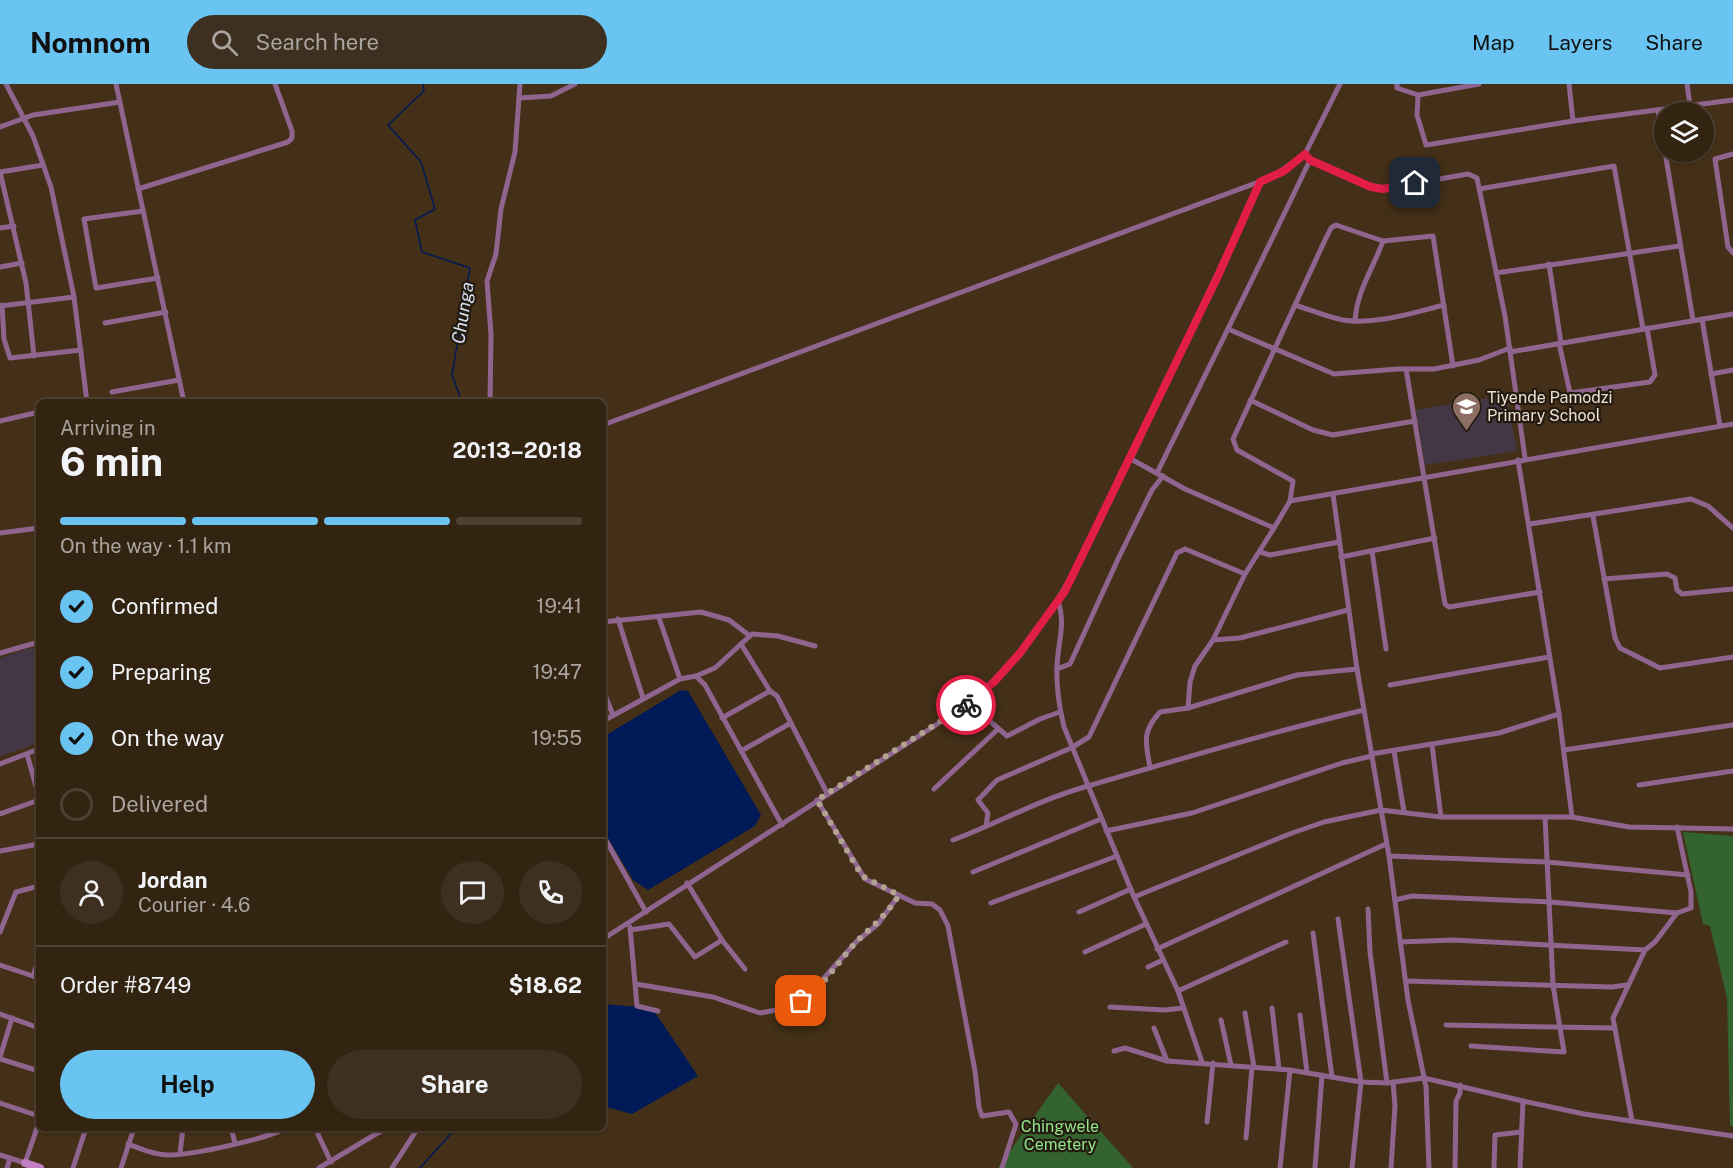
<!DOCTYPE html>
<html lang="en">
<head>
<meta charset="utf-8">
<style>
	body { margin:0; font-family:"Public Sans",sans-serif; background:#3e3020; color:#f1f3f6; height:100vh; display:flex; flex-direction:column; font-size:22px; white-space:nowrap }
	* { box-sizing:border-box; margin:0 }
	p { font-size:20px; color:#a9a49f }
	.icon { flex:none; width:33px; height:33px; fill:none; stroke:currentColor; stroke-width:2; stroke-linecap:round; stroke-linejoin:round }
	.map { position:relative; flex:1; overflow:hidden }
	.details { position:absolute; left:36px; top:315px; width:570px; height:732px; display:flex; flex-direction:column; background:#332412; border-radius:9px; box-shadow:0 2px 4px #0004,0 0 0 2px #4e4132 }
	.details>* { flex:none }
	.fabs { position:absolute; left:1654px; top:18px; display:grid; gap:12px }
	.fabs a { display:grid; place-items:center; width:60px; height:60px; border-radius:50%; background:#332412; box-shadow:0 2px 4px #0004,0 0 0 2px #4e4132; font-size:30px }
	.pin { position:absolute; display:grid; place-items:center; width:51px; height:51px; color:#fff; margin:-26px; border-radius:12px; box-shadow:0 3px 9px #0006 }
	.courier { position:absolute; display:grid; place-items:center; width:60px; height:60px; margin:-30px; border:4px solid #e11d48; border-radius:50%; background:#fff; color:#222; box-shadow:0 2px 8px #0007 }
	.headline em { font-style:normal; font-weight:700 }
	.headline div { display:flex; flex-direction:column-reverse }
	.headline { display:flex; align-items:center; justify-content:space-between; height:102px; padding:0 24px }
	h1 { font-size:39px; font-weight:700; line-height:45px }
	.bar { display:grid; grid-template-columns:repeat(4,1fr); gap:9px 6px; align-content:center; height:72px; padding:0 24px }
	.bar i { height:8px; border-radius:4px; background:#4e4132 }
	.bar .selected { background:#69c4f1 }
	.bar p { grid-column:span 4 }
	.line { display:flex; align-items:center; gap:15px; padding:0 24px; border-top:2px solid #4e4132 }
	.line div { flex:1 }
	.round { display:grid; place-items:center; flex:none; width:63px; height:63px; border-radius:32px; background:#3e3020 }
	ol { padding:0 24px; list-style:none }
	li { display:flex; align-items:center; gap:18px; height:66px }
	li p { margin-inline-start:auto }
	li .icon { padding:6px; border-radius:50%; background:#69c4f1; color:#111; stroke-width:4 }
	li:last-child { color:#a9a49f }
	li i { width:33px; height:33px; border:3px solid #4e4132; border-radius:50% }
	.primary-button { display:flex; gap:12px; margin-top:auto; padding:12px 24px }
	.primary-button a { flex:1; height:69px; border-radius:36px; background:#69c4f1; color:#111; font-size:24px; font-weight:700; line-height:69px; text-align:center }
	.primary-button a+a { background:#3e3020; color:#f1f3f6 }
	header { display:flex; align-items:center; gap:36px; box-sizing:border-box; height:84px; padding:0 30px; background:#69c4f1; color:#111 }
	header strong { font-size:28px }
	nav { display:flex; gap:33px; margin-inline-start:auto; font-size:21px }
	.search { width:420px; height:54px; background:#3e3020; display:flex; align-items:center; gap:15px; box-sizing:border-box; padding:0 21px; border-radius:33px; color:#a9a49f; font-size:22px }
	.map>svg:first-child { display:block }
	.education { fill:#433746 }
	.green { fill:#33642f }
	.water { fill:#001957 }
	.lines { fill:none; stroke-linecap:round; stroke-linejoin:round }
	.stream { stroke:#001957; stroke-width:1.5 }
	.street { stroke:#8f658f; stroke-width:5 }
	.secondary { stroke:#c17fc2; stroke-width:8 }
	.done { stroke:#b2a291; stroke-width:6; stroke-dasharray:0 10.8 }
	.route { stroke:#e11d48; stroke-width:8 }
	.labels { text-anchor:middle; stroke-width:4.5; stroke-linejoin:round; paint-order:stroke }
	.poi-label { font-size:16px; fill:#ede0d2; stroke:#231a10; text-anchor:start }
	.park-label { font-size:16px; fill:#93e58a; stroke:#231a10 }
	.water-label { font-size:18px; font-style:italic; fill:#d6e1f5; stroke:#231a10 }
</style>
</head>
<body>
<header>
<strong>Nomnom</strong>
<div class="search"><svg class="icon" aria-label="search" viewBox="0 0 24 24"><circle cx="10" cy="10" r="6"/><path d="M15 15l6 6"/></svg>Search here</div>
<nav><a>Map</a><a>Layers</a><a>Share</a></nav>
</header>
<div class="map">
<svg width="1733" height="1084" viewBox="0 0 1733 1084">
	<rect width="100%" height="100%" fill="#443018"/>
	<g class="education">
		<path d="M1506,311L1517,367L1425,381L1416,326Z"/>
		<path d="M33,563L39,580V659L0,672V574Z"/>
	</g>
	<g class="green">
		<path d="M1683,748L1733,752V1042H1730L1727,914L1710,842L1703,840Z"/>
		<path d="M1058,999L1133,1084H998Z"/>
	</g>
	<g class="water">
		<path d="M681,606L688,607L761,731L755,742L648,806L633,796L603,746V653Z"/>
		<path d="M603,920L652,924L698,992L632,1030L603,1022Z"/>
	</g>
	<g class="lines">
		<g class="stream">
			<path d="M423,0L424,7L388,41L421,78L435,125L415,136L422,168L470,184L452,291L462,318"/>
			<path d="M420,1084L456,1044"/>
		</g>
		<g class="street">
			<path d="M6,0L33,52L51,103L74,213L87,318"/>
			<path d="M116,0L184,318"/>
			<path d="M1397,0V4L1418,11L1479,0"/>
			<path d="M1569,0L1573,37"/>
			<path d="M1687,0L1690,22"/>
			<path d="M1418,11L1417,31L1426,61L1573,37L1733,16"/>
			<path d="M519,14L551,12L575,0"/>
			<path d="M1658,26L1693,236"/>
			<path d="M0,43L33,31L120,18"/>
			<path d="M1305,70L1310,76L1359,98L1383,105L1468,90L1477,94L1505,232L1525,374"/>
			<path d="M1733,70L1715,75L1728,163L1733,169"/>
			<path d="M0,88L26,199L34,272"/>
			<path d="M0,88L43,81"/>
			<path d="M138,105L288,58L292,54V47L275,0"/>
			<path d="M1479,105L1614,82L1643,245"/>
			<path d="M143,127L84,135L96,204L158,194"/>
			<path d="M0,144L14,142"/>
			<path d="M1549,180L1561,259"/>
			<path d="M0,183L22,179"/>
			<path d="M1496,189L1679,162"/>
			<path d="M2,221L4,255L10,274L81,266"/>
			<path d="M1295,221C1311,226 1327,233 1343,236C1376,241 1412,229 1444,221"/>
			<path d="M0,222L74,213"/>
			<path d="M1702,235L1720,342"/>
			<path d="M1355,237C1357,206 1373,185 1383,157"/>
			<path d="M105,239L166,228"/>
			<path d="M1228,245L1334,290L1398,285H1434L1479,276L1510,264"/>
			<path d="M1559,259L1570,309L1650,298L1655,291L1647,244"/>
			<path d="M1510,268L1733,230"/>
			<path d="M1406,285L1445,520L1449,523L1540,508"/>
			<path d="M1711,290L1733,286"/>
			<path d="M112,308L179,296"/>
			<path d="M1250,316L1313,346L1333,351L1415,337"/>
			<path d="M490,318L491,251L487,197L496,170L501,125L515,68L520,0"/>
			<path d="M0,337L39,328"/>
			<path d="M603,341L1272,93L1305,70L1340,0"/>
			<path d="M1131,375L1185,405L1274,444L1290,417L1293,397L1237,366L1233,355L1325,156L1331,144L1336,141L1383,157L1433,152L1453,282"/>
			<path d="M1518,376L1559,630L1572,733"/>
			<path d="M1157,389C1208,285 1260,181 1310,76"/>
			<path d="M1333,410L1357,585L1389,772L1408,916L1426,1003L1429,1084"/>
			<path d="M1290,417L1733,340"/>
			<path d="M1593,432L1615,554L1620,564L1660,584L1733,573"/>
			<path d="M1530,440L1691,415L1708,422L1733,444"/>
			<path d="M0,449L39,444"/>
			<path d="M1372,467L1386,565"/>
			<path d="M1260,468L1270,471L1339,458"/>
			<path d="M1341,473L1435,454"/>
			<path d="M1604,495L1667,490L1675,494L1677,506L1682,510L1733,505"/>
			<path d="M1058,517C1066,540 1058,558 1057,582C1056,603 1059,622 1064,643L1134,813L1178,907L1202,978"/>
			<path d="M659,534L680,595"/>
			<path d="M618,535L643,614"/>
			<path d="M603,538L701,528L729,536L750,552"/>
			<path d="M1213,556L1240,554L1348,526"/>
			<path d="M741,560L770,607L777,612L827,709"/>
			<path d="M0,569L39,558"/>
			<path d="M1057,585L1070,580L1119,473L1152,406L1163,392"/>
			<path d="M696,592L705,601L782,741"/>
			<path d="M1390,601L1549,573"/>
			<path d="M603,606L613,631"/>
			<path d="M969,619L1007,652L1040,635L1060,628"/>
			<path d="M1188,624L1190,598L1195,582L1213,556L1245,490L1274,444"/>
			<path d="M722,634L770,607"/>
			<path d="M603,637L680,595L696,592L715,584L752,550L778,552L815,562"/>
			<path d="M1432,661L1441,733"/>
			<path d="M1564,666L1733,641"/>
			<path d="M741,667L791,639"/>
			<path d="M1394,667L1404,728"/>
			<path d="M27,670L39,713"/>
			<path d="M1371,670L1499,649L1559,630"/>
			<path d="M0,680L39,665"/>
			<path d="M1150,684C1146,658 1141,649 1160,628L1188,624L1297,591L1357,585"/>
			<path d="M1639,701L1733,687"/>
			<path d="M934,705L997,646"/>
			<path d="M817,716L865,795L915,819L932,820L940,826L948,842L975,987L979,1023L982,1032L1009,1028L1016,1040L1002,1084"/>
			<path d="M0,730L39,716"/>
			<path d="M986,742L988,729L978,716L997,696L1071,664L1089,653L1177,469L1185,465L1190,467L1245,490"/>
			<path d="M1106,747L1192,729L1342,679L1372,672"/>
			<path d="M603,751L646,828"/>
			<path d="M953,756C998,739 1041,715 1088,702C1180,675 1272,648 1364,626"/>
			<path d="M0,767L39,760"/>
			<path d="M1389,772L1547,778L1688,791"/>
			<path d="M973,788L1101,735"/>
			<path d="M687,799L722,856L745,885"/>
			<path d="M1134,813L1292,749L1324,738L1381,726L1441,733H1572L1629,743L1733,745"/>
			<path d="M1395,816L1412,812L1550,818L1677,829"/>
			<path d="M991,819L1117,772"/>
			<path d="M1368,825L1370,868L1387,999"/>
			<path d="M1079,828L1131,805"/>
			<path d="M1338,835L1361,998L1352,1084"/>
			<path d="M630,843L637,922L658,927"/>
			<path d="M603,844L608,852"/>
			<path d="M630,846L669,840L695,873L722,856"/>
			<path d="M0,848L16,808L39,802"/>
			<path d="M1313,849L1332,993"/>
			<path d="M603,855L953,630C1039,570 1081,480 1122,386L1131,375L1260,98"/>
			<path d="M1400,858L1453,856L1645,866"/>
			<path d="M1157,865L1386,760"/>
			<path d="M1085,868L1146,840"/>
			<path d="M0,881L39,894"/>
			<path d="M1148,883L1163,876"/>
			<path d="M33,892L39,874"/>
			<path d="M1406,897L1612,903L1627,901"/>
			<path d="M636,900L713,913L760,929L792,923L819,904L824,894L857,857L878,840L899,811"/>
			<path d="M1178,907L1286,858"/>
			<path d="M1110,923L1164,926L1184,924"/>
			<path d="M1272,924L1279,985"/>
			<path d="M1245,929L1254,983"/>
			<path d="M0,930L39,944"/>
			<path d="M1300,931L1307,989"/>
			<path d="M1221,936L1231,981"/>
			<path d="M1446,941L1613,944"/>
			<path d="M1154,944L1167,977"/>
			<path d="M1471,962L1564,968L1553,901L1545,733"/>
			<path d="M1114,967L1125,964L1167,977L1290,986L1361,998L1387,999L1424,994L1523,1017"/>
			<path d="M0,973L12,934"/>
			<path d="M0,975L39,987"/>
			<path d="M0,1019L39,1032"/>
			<path d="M1632,1037L1613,934L1645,866L1655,858L1677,829L1691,824V808L1677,743"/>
			<path d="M1207,1038L1213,979"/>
			<path d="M231,1044L235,1059"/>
			<path d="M315,1044L331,1078"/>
			<path d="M1246,1054L1252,983"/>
			<path d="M128,1060C141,1065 155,1071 169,1071C192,1071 267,1055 286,1044"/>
			<path d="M180,1069L183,1044"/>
			<path d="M0,1071L25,1079L39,1038"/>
			<path d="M7,1084L10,1074"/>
			<path d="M73,1084L86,1044"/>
			<path d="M121,1084L134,1044"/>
			<path d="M319,1084L386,1044"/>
			<path d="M392,1084L418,1044"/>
			<path d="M1280,1084L1290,986"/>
			<path d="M1315,1084L1322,991"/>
			<path d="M1391,1084L1395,1022L1393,998"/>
			<path d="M1455,1084L1456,1017L1460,1009V1001"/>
			<path d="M1494,1084L1495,1051L1521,1048"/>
			<path d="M1520,1084L1523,1017L1584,1030L1733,1052"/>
		</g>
		<path class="secondary" d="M25,1079L40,1084"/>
	</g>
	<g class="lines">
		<path class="done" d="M801,917C824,903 839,876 858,856C874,841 887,830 899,811L862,792L817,716L966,621"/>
		<path class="route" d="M966,621L994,598L1020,569L1065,507L1217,194L1260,98L1284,87L1305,70L1310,76L1371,103L1383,105L1415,99"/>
	</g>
	<defs>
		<symbol id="school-pin" viewBox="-11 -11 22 30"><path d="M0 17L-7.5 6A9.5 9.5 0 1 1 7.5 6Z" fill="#8d6e63" stroke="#231a10"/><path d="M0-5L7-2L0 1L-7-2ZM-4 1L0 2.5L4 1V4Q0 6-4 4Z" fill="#fff"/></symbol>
	</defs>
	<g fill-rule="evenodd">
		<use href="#school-pin" x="1450" y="306" width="33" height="45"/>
	</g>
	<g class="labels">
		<g class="poi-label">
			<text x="1487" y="319">Tiyende Pamodzi<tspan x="1487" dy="18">Primary School</tspan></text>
		</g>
		<g class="park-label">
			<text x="1060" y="1048">Chingwele<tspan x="1060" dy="18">Cemetery</tspan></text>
		</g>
		<g class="water-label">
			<text transform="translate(463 229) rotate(-81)" y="6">Chunga</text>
		</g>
	</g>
</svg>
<div class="fabs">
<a><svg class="icon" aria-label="layers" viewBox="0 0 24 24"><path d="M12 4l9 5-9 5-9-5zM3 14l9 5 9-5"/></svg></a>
</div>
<div class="pin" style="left:801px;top:917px;background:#ea580c"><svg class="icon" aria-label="bag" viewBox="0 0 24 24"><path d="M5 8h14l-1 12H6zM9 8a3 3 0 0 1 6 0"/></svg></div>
<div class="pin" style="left:1415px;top:99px;background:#1f2937"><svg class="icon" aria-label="home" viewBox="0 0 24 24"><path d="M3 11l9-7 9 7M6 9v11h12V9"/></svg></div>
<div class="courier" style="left:966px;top:621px"><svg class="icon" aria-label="bike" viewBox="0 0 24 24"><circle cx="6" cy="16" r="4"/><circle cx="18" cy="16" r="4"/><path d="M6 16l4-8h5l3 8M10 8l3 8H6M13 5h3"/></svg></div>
<section class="details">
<div class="headline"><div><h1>6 min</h1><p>Arriving in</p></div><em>20:13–20:18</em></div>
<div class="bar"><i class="selected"></i><i class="selected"></i><i class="selected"></i><i></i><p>On the way · 1.1 km</p></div>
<ol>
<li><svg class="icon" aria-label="check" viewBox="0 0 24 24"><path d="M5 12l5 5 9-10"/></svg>Confirmed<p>19:41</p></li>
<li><svg class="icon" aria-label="check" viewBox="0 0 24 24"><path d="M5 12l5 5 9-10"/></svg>Preparing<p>19:47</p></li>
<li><svg class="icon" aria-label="check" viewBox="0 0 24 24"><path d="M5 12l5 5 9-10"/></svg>On the way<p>19:55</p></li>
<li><i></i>Delivered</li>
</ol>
<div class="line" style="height:108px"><a class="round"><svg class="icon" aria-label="person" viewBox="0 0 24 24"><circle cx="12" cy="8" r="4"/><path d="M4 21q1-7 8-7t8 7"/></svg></a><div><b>Jordan</b><p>Courier · 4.6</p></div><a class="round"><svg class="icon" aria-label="chat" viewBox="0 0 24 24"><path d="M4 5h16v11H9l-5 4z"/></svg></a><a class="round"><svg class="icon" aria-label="phone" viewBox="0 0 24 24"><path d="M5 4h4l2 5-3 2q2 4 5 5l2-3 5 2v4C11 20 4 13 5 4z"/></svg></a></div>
<div class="line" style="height:78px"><div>Order #8749</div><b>$18.62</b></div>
<div class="primary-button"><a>Help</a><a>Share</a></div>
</section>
</div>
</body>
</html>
